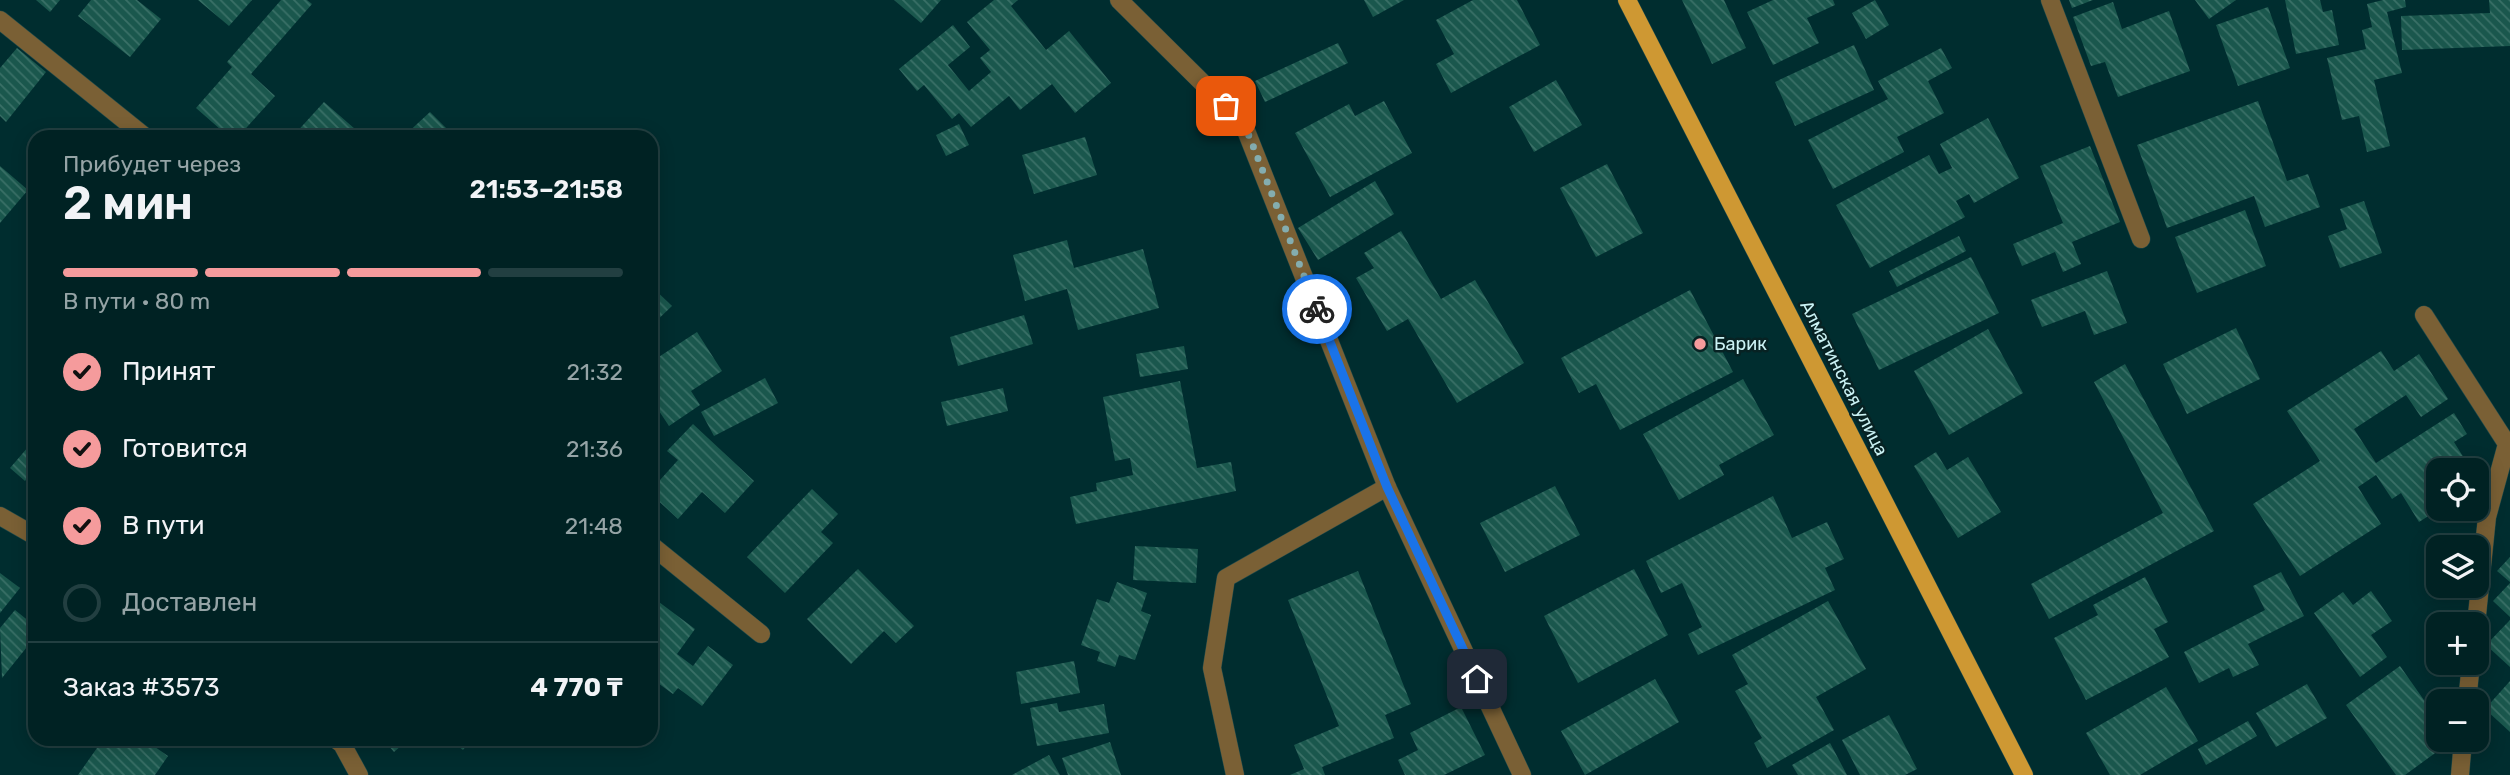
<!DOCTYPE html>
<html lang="ru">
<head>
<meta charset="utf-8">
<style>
	body { margin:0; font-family:Rubik,sans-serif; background:#0e2f30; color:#f1f3f6; height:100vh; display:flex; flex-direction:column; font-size:26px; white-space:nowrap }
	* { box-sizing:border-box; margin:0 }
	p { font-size:23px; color:#95a4a6 }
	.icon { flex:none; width:38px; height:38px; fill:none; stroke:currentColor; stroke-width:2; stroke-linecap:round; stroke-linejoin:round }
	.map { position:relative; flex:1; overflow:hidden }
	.drawer { position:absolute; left:28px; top:130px; width:630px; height:616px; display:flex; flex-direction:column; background:#002223; border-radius:21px; box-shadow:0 4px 18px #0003,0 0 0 2px #223f41 }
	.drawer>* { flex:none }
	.buttons { position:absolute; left:2426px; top:458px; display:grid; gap:14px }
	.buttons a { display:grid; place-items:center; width:63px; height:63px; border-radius:14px; background:#002223; box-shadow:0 4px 18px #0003,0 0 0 2px #223f41; font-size:35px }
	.pin { position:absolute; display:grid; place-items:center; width:60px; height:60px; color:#fff; margin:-30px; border-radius:14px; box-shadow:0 4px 10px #0006 }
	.courier { position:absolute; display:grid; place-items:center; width:70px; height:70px; margin:-35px; border:5px solid #1a73e8; border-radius:50%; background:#fff; color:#222; box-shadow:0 2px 9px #0007 }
	.overview em { font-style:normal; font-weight:600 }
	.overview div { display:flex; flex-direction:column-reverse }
	.overview { display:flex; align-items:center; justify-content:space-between; height:119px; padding:0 35px }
	h1 { font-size:46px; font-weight:600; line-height:52px }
	.bar { display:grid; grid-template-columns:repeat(4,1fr); gap:10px 7px; align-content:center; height:84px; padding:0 35px }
	.bar i { height:9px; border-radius:5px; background:#223f41 }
	.bar .active { background:#f59b9c }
	.bar p { grid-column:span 4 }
	.line { display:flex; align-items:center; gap:18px; padding:0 35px; border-top:2px solid #223f41 }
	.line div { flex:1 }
	ol { padding:0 35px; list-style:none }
	li { display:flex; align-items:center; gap:21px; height:77px }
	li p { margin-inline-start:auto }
	li .icon { padding:7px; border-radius:50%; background:#f59b9c; color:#111; stroke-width:4 }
	li:last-child { color:#95a4a6 }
	li i { width:38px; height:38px; border:4px solid #223f41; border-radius:50% }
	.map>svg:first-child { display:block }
	.building { fill:url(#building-back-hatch) }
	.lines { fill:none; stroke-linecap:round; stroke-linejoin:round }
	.minor-casing { stroke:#1c494b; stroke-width:19 }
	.major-casing { stroke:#1c494b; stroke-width:19 }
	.minor { stroke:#7a6035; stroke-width:18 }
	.major { stroke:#ce9833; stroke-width:18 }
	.done { stroke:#84adaf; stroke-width:7; stroke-dasharray:0 12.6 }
	.route { stroke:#1a73e8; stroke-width:9 }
	.poi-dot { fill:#f59b9c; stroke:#072223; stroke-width:2.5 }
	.labels { text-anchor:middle; stroke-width:5; stroke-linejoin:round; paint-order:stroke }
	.poi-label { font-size:18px; fill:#cbf2f4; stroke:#072223; text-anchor:start }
	.street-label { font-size:18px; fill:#cbf2f4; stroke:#072223 }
</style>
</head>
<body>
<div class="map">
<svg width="2510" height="775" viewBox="0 0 2510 775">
	<defs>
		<pattern id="building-back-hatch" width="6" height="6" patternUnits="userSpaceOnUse" patternTransform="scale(1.75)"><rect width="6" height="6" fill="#1a574d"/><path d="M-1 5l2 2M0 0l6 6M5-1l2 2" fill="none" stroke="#3a7067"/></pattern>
	</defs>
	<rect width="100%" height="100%" fill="#002d2f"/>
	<g class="building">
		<path d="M36,0H60L50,12Z"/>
		<path d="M91,0H137L161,19L130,57L78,16Z"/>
		<path d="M198,0H252L229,26Z"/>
		<path d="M281,0H307L312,4L251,74L275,96L239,136H228L196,108L232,67L227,62Z"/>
		<path d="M894,0H941L921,23Z"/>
		<path d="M994,0H1018L1011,6L1046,50L1069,31L1111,83L1075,113L1052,84L1020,110L1009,96L971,127L959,113L952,119L924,85L917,91L899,69L953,25L970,47L948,65L969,91L991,72L980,58L990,50L967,22Z"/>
		<path d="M1364,0H1404L1373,17Z"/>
		<path d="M1473,0H1517L1540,45L1451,93L1436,64L1454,54L1436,20Z"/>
		<path d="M1682,0H1724L1746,48L1712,64Z"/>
		<path d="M1773,0H1833L1835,5L1807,18L1819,43L1773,65L1747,12Z"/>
		<path d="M1875,0L1889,25L1866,39L1852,13Z"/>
		<path d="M2069,0H2093L2072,8Z"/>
		<path d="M2195,0H2236L2209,19Z"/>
		<path d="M2285,0H2320L2323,12L2332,10L2339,45L2296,54Z"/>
		<path d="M2383,0H2405L2406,7L2387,12L2402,73L2374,80L2390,146L2367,152L2359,116L2342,120L2327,58L2366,49L2362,30L2372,27L2367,4Z"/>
		<path d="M2489,0H2510V46L2402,50L2401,16L2490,13Z"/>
		<path d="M2113,2L2122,29L2169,11L2190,71L2118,97L2105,62L2091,66L2073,17Z"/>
		<path d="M2268,7L2290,68L2238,86L2216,25Z"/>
		<path d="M1338,43L1348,63L1265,102L1255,81Z"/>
		<path d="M1854,45L1874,90L1795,126L1775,82Z"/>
		<path d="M17,48L46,72L6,122L0,116V68Z"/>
		<path d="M1941,48L1952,68L1928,81L1944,113L1897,137L1904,152L1833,189L1808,140L1888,99L1878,81Z"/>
		<path d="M1556,80L1582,125L1534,152L1509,107Z"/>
		<path d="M1384,101L1412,153L1330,197L1295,133L1349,104L1355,116Z"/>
		<path d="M2258,101L2287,181L2308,174L2320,207L2265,227L2254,196L2167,228L2137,145Z"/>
		<path d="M324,102L355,129L348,136H293Z"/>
		<path d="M430,112L454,136H404Z"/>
		<path d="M1988,118L2019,178L1974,203L1969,194L1956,201L1965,217L1870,268L1836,205L1929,155L1939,174L1952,168L1940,144Z"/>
		<path d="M959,124L969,145L946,156L936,135Z"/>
		<path d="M1085,137L1097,175L1034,194L1022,155Z"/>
		<path d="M2090,146L2120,222L2072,242L2081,264L2063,272L2055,252L2022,266L2013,244L2063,223L2040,166Z"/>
		<path d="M1607,164L1643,233L1596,257L1560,188Z"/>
		<path d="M0,166L28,190L0,223Z"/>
		<path d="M1375,181L1394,214L1318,260L1298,228Z"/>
		<path d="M2364,201L2382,253L2340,268L2328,236L2347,229L2340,209Z"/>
		<path d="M2245,210L2266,266L2197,293L2175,237Z"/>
		<path d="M1401,231L1441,299L1475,280L1524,363L1457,403L1408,319L1387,331L1356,278L1374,268L1364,253Z"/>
		<path d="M1959,236L1966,251L1897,287L1889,271Z"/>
		<path d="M1067,240L1074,268L1143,249L1159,308L1078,330L1067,289L1025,301L1013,255Z"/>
		<path d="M1971,257L1999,313L1879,370L1852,314Z"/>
		<path d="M2107,271L2127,323L2094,335L2085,311L2042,327L2031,300Z"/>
		<path d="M651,286L672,306L651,326Z"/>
		<path d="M1690,290L1733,372L1620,430L1596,384L1579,393L1561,358Z"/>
		<path d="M1024,315L1033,344L958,366L950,337Z"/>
		<path d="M2236,328L2260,379L2187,414L2163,364Z"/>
		<path d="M1988,329L2023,393L1949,435L1914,371Z"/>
		<path d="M697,332L722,371L691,391L700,405L669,426L651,399V362Z"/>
		<path d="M1184,346L1188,369L1140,377L1136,354Z"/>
		<path d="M2381,351L2394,371L2419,354L2448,399L2421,417L2406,395L2354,429L2376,463L2454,413L2467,434L2454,442L2472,471H2438V510L2419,522L2401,493L2392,499L2376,475L2358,487L2381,524L2300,576L2253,504L2320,461L2287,411Z"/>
		<path d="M2125,364L2214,531L2049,619L2031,584L2163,513L2094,382Z"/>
		<path d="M765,378L778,403L714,436L701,412Z"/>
		<path d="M1743,379L1774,435L1719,465L1724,475L1679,500L1643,434Z"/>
		<path d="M1180,381L1197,468L1231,462L1236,491L1076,524L1070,497L1097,491L1096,483L1133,475L1130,458L1115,461L1103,397Z"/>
		<path d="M1003,388L1008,411L947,426L941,402Z"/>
		<path d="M693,424L754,481L725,513L702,492L678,519L651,494V490L678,460L667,451Z"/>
		<path d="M35,439V469L25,481L10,468Z"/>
		<path d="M1936,452L1947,470L1968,457L2001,512L1958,538L1914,466Z"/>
		<path d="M1555,486L1580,535L1505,572L1480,523Z"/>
		<path d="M812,489L838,514L821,532L833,543L785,593L747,557Z"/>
		<path d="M1773,496L1792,538L1827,522L1844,559L1825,568L1835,590L1698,655L1688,634L1702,627L1682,583L1661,593L1646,561Z"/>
		<path d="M1135,546L1198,549L1196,583L1133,580Z"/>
		<path d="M2510,557V582L2497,571Z"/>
		<path d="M858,569L914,626L896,643L884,631L851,664L807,619Z"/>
		<path d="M1634,569L1668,635L1578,683L1544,616Z"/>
		<path d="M1358,571L1411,704L1385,715L1394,738L1322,767L1325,775H1290L1304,769L1294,745L1339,726L1288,600Z"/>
		<path d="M2281,572L2304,616L2248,644L2259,665L2233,677L2229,668L2199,683L2184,652L2265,610L2253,586Z"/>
		<path d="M0,573L20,588L0,613Z"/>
		<path d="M2145,577L2168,622L2154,629L2169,657L2086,700L2054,638L2098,615L2093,605Z"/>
		<path d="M1117,582L1147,593L1141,611L1151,615L1135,660L1119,655L1115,667L1097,661L1100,652L1081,645L1097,599L1109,603Z"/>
		<path d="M2510,583V617L2493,601Z"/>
		<path d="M2371,591L2392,621L2371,635L2387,657L2360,677L2314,613L2343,592L2353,605Z"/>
		<path d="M651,596L695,629L677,654L693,666L708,646L733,665L702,706L678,688L673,694L651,678L656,668L651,664Z"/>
		<path d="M1828,601L1866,669L1816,697L1834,730L1767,768L1754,743L1762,738L1735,691L1748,684L1732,655Z"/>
		<path d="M15,610L35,626V637L2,678L0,628Z"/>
		<path d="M2510,620V667L2486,645Z"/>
		<path d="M1074,661L1080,693L1021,704L1016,672Z"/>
		<path d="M2400,666L2438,720V740H2453L2405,775H2396L2346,705Z"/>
		<path d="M1655,679L1679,722L1585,775L1561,731Z"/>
		<path d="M2510,681V732L2485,709Z"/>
		<path d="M2307,684L2327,718L2276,747L2256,713Z"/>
		<path d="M2166,687L2198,741L2140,775H2110L2086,733Z"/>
		<path d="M1057,703L1059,712L1104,704L1109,733L1037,746L1030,708Z"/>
		<path d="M1461,707L1485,755L1444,775H1405L1398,760L1418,750L1410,733Z"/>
		<path d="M1889,715L1917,769L1905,775H1860L1842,740Z"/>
		<path d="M2248,721L2257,736L2206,765L2198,749Z"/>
		<path d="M104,738H146L145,740L168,756L155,775H78Z"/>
		<path d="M382,738H410L394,752Z"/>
		<path d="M448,738H472L463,750Z"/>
		<path d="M1110,742L1121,775H1068L1062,758Z"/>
		<path d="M1830,743L1847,775H1798L1792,765Z"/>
		<path d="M1049,755L1060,775H1012Z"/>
	</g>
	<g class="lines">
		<defs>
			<g id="minor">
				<path d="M1119,0L1243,123L1387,487L1522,775"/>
				<path d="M2050,0L2141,239"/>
				<path d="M0,20L144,136"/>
				<path d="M2424,315L2507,444L2487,517L2476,625"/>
				<path d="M0,516L35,536"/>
				<path d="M651,545L761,634"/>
				<path d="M2467,702L2471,663"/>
				<path d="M334,738L342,744L359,775"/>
				<path d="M1235,775L1212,668L1226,578L1387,487"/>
				<path d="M2460,775L2463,740"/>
			</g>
			<path id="major" d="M1627,0L2024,775"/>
		</defs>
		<use href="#minor" class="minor-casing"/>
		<use href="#major" class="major-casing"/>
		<use href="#minor" class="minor"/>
		<use href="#major" class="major"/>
	</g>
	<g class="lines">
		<path class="done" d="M1226,106L1244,123L1317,309"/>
		<path class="route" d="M1317,309L1387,487L1477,679"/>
	</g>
	<circle class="poi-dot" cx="1700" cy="344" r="7"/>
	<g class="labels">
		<g class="poi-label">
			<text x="1714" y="350">Барик</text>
		</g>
		<g class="street-label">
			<text transform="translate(1844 378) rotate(63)" y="6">Алматинская улица</text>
		</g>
	</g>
</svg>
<div class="buttons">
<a><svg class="icon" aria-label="locate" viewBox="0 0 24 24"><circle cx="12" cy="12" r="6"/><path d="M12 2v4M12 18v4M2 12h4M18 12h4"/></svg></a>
<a><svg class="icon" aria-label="layers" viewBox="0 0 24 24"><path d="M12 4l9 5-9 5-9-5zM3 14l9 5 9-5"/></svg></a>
<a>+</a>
<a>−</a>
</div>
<div class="pin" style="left:1226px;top:106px;background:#ea580c"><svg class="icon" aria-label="bag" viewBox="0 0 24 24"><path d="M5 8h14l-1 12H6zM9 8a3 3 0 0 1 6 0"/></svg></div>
<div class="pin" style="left:1477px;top:679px;background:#1f2937"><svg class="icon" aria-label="home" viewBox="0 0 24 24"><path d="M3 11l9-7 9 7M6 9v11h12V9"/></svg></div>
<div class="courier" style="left:1317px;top:309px"><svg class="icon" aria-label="bike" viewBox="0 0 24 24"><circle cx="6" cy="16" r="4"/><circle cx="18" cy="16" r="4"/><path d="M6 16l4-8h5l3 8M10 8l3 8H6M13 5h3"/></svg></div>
<section class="drawer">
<div class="overview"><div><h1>2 мин</h1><p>Прибудет через</p></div><em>21:53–21:58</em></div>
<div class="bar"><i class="active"></i><i class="active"></i><i class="active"></i><i></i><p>В пути · 80 m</p></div>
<ol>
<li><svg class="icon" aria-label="check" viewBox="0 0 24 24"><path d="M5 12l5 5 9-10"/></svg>Принят<p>21:32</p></li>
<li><svg class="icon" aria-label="check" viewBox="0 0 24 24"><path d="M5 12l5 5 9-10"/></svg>Готовится<p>21:36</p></li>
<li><svg class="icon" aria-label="check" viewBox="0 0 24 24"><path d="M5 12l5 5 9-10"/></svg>В пути<p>21:48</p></li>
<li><i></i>Доставлен</li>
</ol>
<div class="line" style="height:91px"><div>Заказ #3573</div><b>4 770 ₸</b></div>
</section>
</div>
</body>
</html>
